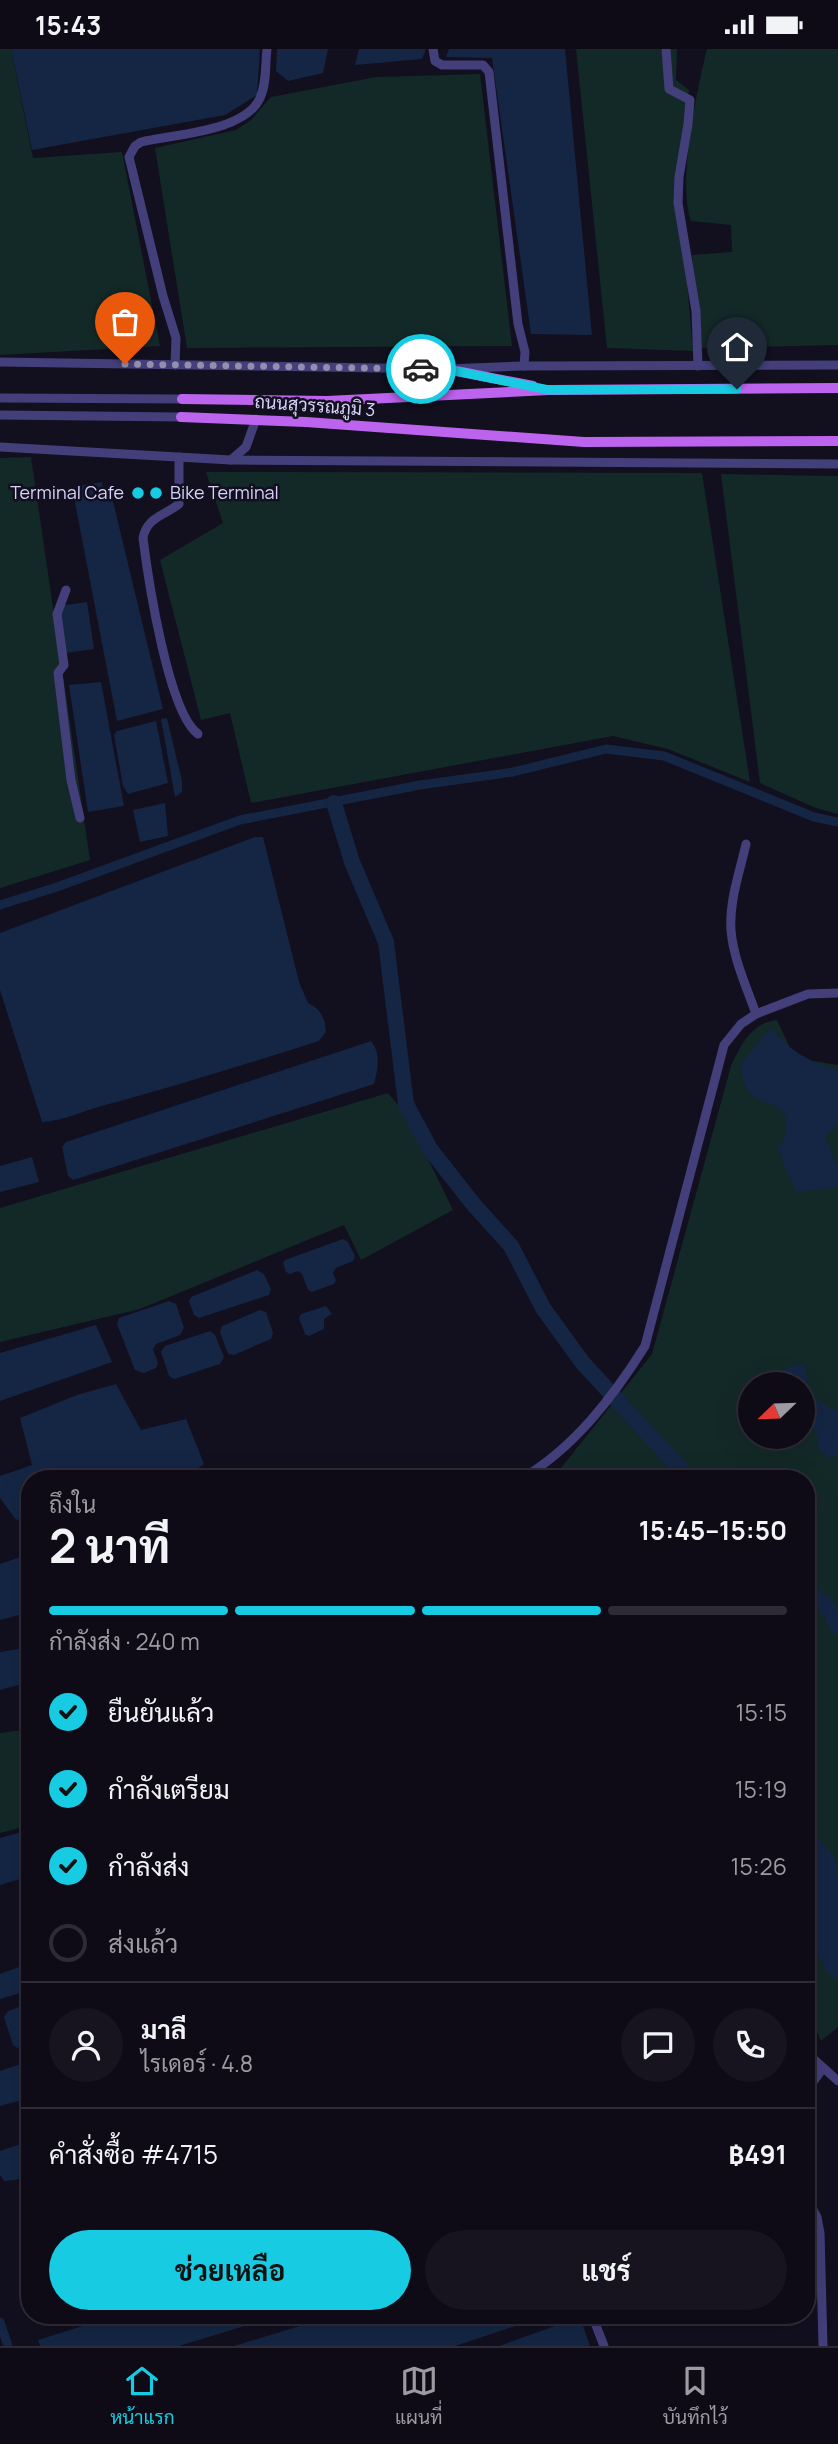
<!DOCTYPE html>
<html lang="th">
<head>
<meta charset="utf-8">
<style>
	body { margin:0; font-family:Manrope,Sarabun,sans-serif; background:#171420; color:#f1f3f6; height:100vh; display:flex; flex-direction:column; font-size:26px; white-space:nowrap }
	* { box-sizing:border-box; margin:0 }
	p { font-size:23px; color:#9b9ba1 }
	.icon { flex:none; width:38px; height:38px; fill:none; stroke:currentColor; stroke-width:2; stroke-linecap:round; stroke-linejoin:round }
	.map { position:relative; flex:1; overflow:hidden }
	.drawer { position:absolute; left:21px; top:1421px; width:794px; height:854px; display:flex; flex-direction:column; background:#0e0b17; border-radius:28px; box-shadow:0 7px 28px #0002,0 0 0 2px #2e2b36 }
	.drawer>* { flex:none }
	.needle { width:46px; rotate:247deg }
	.tools { position:absolute; left:738px; top:1323px; display:grid; gap:14px }
	.tools a { display:grid; place-items:center; width:77px; height:77px; border-radius:50%; background:#0e0b17; box-shadow:0 7px 28px #0002,0 0 0 2px #2e2b36; font-size:35px }
	.pin { position:absolute; display:grid; place-items:center; width:60px; height:60px; color:#fff; margin:-72px -30px; border-radius:50% 50% 50% 0; rotate:-45deg; box-shadow:0 0 7px #0007 }
	.pin .icon { rotate:45deg }
	.courier { position:absolute; display:grid; place-items:center; width:70px; height:70px; margin:-35px; border:5px solid #17cbe2; border-radius:50%; background:#fff; color:#222; box-shadow:0 2px 9px #0007 }
	.summary em { font-style:normal; font-weight:700 }
	.summary div { display:flex; flex-direction:column-reverse }
	.summary { display:flex; align-items:center; justify-content:space-between; height:119px; padding:0 28px }
	h1 { font-size:46px; font-weight:700; line-height:52px }
	.bar { display:grid; grid-template-columns:repeat(4,1fr); gap:10px 7px; align-content:center; height:84px; padding:0 28px }
	.bar i { height:9px; border-radius:5px; background:#2e2b36 }
	.bar .on { background:#17cbe2 }
	.bar p { grid-column:span 4 }
	.line { display:flex; align-items:center; gap:18px; padding:0 28px; border-top:2px solid #2e2b36 }
	.line div { flex:1 }
	.round { display:grid; place-items:center; flex:none; width:74px; height:74px; border-radius:37px; background:#171420 }
	ol { padding:0 28px; list-style:none }
	li { display:flex; align-items:center; gap:21px; height:77px }
	li p { margin-inline-start:auto }
	li .icon { padding:7px; border-radius:50%; background:#17cbe2; color:#111; stroke-width:4 }
	li:last-child { color:#9b9ba1 }
	li i { width:38px; height:38px; border:4px solid #2e2b36; border-radius:50% }
	.primary-button { display:flex; gap:14px; margin-top:auto; padding:14px 28px }
	.primary-button a { flex:1; height:80px; border-radius:42px; background:#17cbe2; color:#111; font-size:28px; font-weight:700; line-height:80px; text-align:center }
	.primary-button a+a { background:#171420; color:#f1f3f6 }
	.status { display:flex; justify-content:space-between; align-items:center; height:49px; padding:0 35px; background:#0e0b17; direction:ltr }
	.status svg { height:19px; fill:currentColor }
	.tab-bar { display:flex; justify-content:space-around; align-items:center; height:98px; border-top:2px solid #2e2b36; background:#0e0b17; font-size:19px; color:#9b9ba1 }
	.tab-bar a { display:grid; justify-items:center; gap:4px }
	.tab-bar .on { color:#17cbe2 }
	.map>svg:first-child { display:block }
	.green { fill:#132928; fill-rule:evenodd }
	.water { fill:#142644 }
	.lines { fill:none; stroke-linecap:round; stroke-linejoin:round }
	.canal { stroke:#142644; stroke-width:9 }
	.river { stroke:#142644; stroke-width:16 }
	.minor { stroke:#423f7a; stroke-width:9 }
	.major { stroke:#bd64ef; stroke-width:10 }
	.done { stroke:#928ead; stroke-width:7; stroke-dasharray:0 12.6 }
	.route { stroke:#17cbe2; stroke-width:9 }
	.poi-dot { fill:#17cbe2; stroke:#120f1f; stroke-width:2.5 }
	.labels { text-anchor:middle; stroke-width:5; stroke-linejoin:round; paint-order:stroke }
	.street-label { font-size:18px; fill:#d7d2fa; stroke:#120f1f }
	.poi-label { font-size:18px; fill:#d7d2fa; stroke:#120f1f; text-anchor:end }
</style>
</head>
<body>
<div class="status"><b>15:43</b><svg viewBox="0 0 49 12"><path d="M0 12V9h3v3zM5 12V6h3v6zM10 12V3h3v9zM15 12V0h3v12zM26 1h20v11H26zM47 4h2v5h-2z"/></svg></div>
<div class="map">
<svg width="838" height="2297" viewBox="0 0 838 2297">
	<rect width="100%" height="100%" fill="#120f1f"/>
	<g class="green">
		<path d="M0,0H11L33,109L122,103L160,297L0,306Z"/>
		<path d="M576,0H677L676,31L689,41L677,119L693,302L607,299Z"/>
		<path d="M707,0H838V296L699,299L692,206L732,203L731,176L691,172C677,134 697,40 707,0Z"/>
		<path d="M480,25L512,297L187,299L155,99L236,81L251,71L271,48L376,28Z"/>
		<path d="M31,408L90,811L0,839V409Z"/>
		<path d="M206,423L702,424L750,733L668,700L613,687L251,754L230,664L201,671L160,511L223,474Z"/>
		<path d="M721,425L838,427V765L816,759L760,734Z"/>
		<path d="M777,971L791,1001L807,1011L838,1016V1978L821,1992L807,1961V1430H543L557,1424L652,1305L731,1017C740,997 752,973 777,971ZM751,1335H803V1388H751Z"/>
		<path d="M388,1044L407,1067L453,1161L361,1211L344,1176L140,1260L0,1293V1159Z"/>
		<path d="M30,1680V1783L27,1777L0,1784V1684Z"/>
	</g>
	<g class="water">
		<path d="M11,0H260L257,46L225,66L32,101Z"/>
		<path d="M277,0H328L323,24L288,32L276,22Z"/>
		<path d="M359,0H426L422,10L355,16Z"/>
		<path d="M449,0H565L592,286L531,285L492,9L446,8Z"/>
		<path d="M102,433L103,442L110,440L163,660L117,672L72,438Z"/>
		<path d="M87,553L94,600L65,604L58,557Z"/>
		<path d="M101,633L124,757L88,763L69,636Z"/>
		<path d="M167,669L182,732V743L175,748L161,670Z"/>
		<path d="M156,672L168,734L128,745L123,737L114,686L117,682Z"/>
		<path d="M165,754L168,787L140,793L133,761Z"/>
		<path d="M255,788H263L299,933L308,954C321,960 325,969 326,983L319,992C249,1014 180,1036 109,1055C87,1060 64,1072 42,1073L0,941V884Z"/>
		<path d="M770,979C788,1000 811,1015 838,1021V1076L825,1088L835,1112L838,1114V1138L796,1143L778,1101C786,1088 793,1071 778,1059C769,1052 756,1053 749,1043C743,1034 742,1025 741,1015Z"/>
		<path d="M371,992C381,1004 378,1020 374,1035L73,1131L68,1127L62,1098L66,1093Z"/>
		<path d="M32,1108L39,1133L0,1143V1117Z"/>
		<path d="M343,1190L348,1193L355,1207L353,1212L336,1219L333,1224L336,1231L334,1235L312,1243L308,1241L302,1225L298,1222L290,1225L286,1223L283,1214L285,1211Z"/>
		<path d="M257,1221L264,1225L271,1240L269,1246L199,1269L194,1266L189,1252L191,1248Z"/>
		<path d="M169,1252L176,1255L184,1279L180,1286L156,1295L153,1300L158,1314L156,1319L144,1324L135,1321L117,1275L119,1269Z"/>
		<path d="M326,1257L332,1265L324,1270V1280L309,1287L305,1285L299,1269L301,1265Z"/>
		<path d="M260,1261L266,1263L273,1284L271,1290L234,1306L228,1305L220,1283L222,1277Z"/>
		<path d="M96,1276L112,1313L0,1352V1304Z"/>
		<path d="M210,1282L215,1286L224,1308L220,1315L174,1330L169,1327L161,1303L165,1297Z"/>
		<path d="M802,1315L805,1317L809,1347L831,1359L838,1360V1405L830,1409L819,1401L816,1383L803,1372V1335H776C789,1323 776,1319 802,1315Z"/>
		<path d="M116,1335L141,1381L186,1370L204,1415L183,1430H30V1468L16,1471L0,1449V1427L32,1416L20,1369L77,1346Z"/>
		<path d="M30,1496V1563L0,1571V1515L23,1507L22,1497Z"/>
		<path d="M30,1598V1633L0,1641V1603Z"/>
		<path d="M807,1780L824,1795L835,1810L838,1832V1931L826,1923L822,1912L807,1902Z"/>
		<path d="M22,1783C32,1794 30,1812 30,1827L0,1836V1789Z"/>
		<path d="M30,1914V1941L0,1950V1925Z"/>
		<path d="M30,1954V1995L17,1999L13,1996L4,1968L8,1962Z"/>
		<path d="M30,2012V2049L0,2057V2022Z"/>
		<path d="M30,2092V2126L15,2131L4,2132L0,2126V2102Z"/>
		<path d="M109,2266H281L179,2297H40L38,2291L108,2269Z"/>
		<path d="M336,2266H549L455,2297H234Z"/>
		<path d="M580,2268L590,2297H499Z"/>
	</g>
	<g class="lines">
		<g class="canal">
			<path d="M0,856L57,838L240,771L420,736L513,723L606,700L664,707L814,768L838,773"/>
			<path d="M0,2273L8,2297"/>
		</g>
		<g class="river">
			<path d="M334,754L352,813L386,893L406,1055L430,1100L474,1156L511,1197L543,1259L582,1313L690,1430"/>
			<path d="M807,1540L825,1555L838,1577"/>
		</g>
		<g class="minor">
			<path d="M433,0L435,12L442,16H483L489,23L518,275L525,303L524,317"/>
			<path d="M666,0L669,40L690,51L688,75L679,128L678,154L696,262L698,317"/>
			<path d="M0,313L446,320L524,317L838,316"/>
			<path d="M175,316L176,289L163,247L129,108L135,97L141,93C173,85 245,83 260,49C267,34 265,16 267,0"/>
			<path d="M0,349L182,350"/>
			<path d="M0,366L181,368"/>
			<path d="M0,398L231,411L246,398L256,370"/>
			<path d="M179,408V455C164,467 147,468 143,489C148,529 168,663 198,685"/>
			<path d="M231,411L838,415"/>
			<path d="M66,541L57,565L64,616L58,624L71,731L80,769"/>
			<path d="M746,795C740,822 729,852 731,881C733,909 747,939 756,965"/>
			<path d="M521,1430C574,1399 613,1348 645,1297L724,996L741,975L756,965L808,945L838,944"/>
			<path d="M807,2004L838,2032"/>
			<path d="M807,2041L823,2019"/>
			<path d="M807,2150L817,2168L820,2184L823,2297"/>
			<path d="M592,2266L604,2297"/>
		</g>
		<g class="major">
			<path d="M446,320L533,337"/>
			<path d="M182,350L327,352L549,341L838,339"/>
			<path d="M181,368L306,373L584,393L838,392"/>
		</g>
	</g>
	<g class="lines">
		<path class="done" d="M125,315L421,320"/>
		<path class="route" d="M421,320H446L549,341L737,340"/>
	</g>
	<g class="poi-dot">
		<circle cx="138" cy="444" r="7"/>
		<circle cx="156" cy="444" r="7"/>
	</g>
	<g class="labels">
		<g class="street-label">
			<text transform="translate(315 357) rotate(4)" y="6">ถนนสุวรรณภูมิ 3</text>
		</g>
		<g class="poi-label">
			<text x="124" y="450">Terminal Cafe</text>
			<text x="170" y="450" text-anchor="start">Bike Terminal</text>
		</g>
	</g>
</svg>
<div class="tools">
<a><svg class="needle" viewBox="-14 -14 28 28"><path d="M0-13l5 13h-10z" fill="#e53935"/><path d="M0 13l5-13h-10z" fill="#9b9ba1"/></svg></a>
</div>
<div class="pin" style="left:125px;top:315px;background:#ea580c"><svg class="icon" aria-label="bag" viewBox="0 0 24 24"><path d="M5 8h14l-1 12H6zM9 8a3 3 0 0 1 6 0"/></svg></div>
<div class="pin" style="left:737px;top:340px;background:#1f2937"><svg class="icon" aria-label="home" viewBox="0 0 24 24"><path d="M3 11l9-7 9 7M6 9v11h12V9"/></svg></div>
<div class="courier" style="left:421px;top:320px"><svg class="icon" aria-label="car" viewBox="0 0 24 24"><path d="M5 17H2v-5l4-1 3-4h7l3 4 3 1v5h-3M9 17h6M6 11h13"/><circle cx="7" cy="17" r="2"/><circle cx="17" cy="17" r="2"/></svg></div>
<section class="drawer">
<div class="summary"><div><h1>2 นาที</h1><p>ถึงใน</p></div><em>15:45–15:50</em></div>
<div class="bar"><i class="on"></i><i class="on"></i><i class="on"></i><i></i><p>กำลังส่ง · 240 m</p></div>
<ol>
<li><svg class="icon" aria-label="check" viewBox="0 0 24 24"><path d="M5 12l5 5 9-10"/></svg>ยืนยันแล้ว<p>15:15</p></li>
<li><svg class="icon" aria-label="check" viewBox="0 0 24 24"><path d="M5 12l5 5 9-10"/></svg>กำลังเตรียม<p>15:19</p></li>
<li><svg class="icon" aria-label="check" viewBox="0 0 24 24"><path d="M5 12l5 5 9-10"/></svg>กำลังส่ง<p>15:26</p></li>
<li><i></i>ส่งแล้ว</li>
</ol>
<div class="line" style="height:126px"><a class="round"><svg class="icon" aria-label="person" viewBox="0 0 24 24"><circle cx="12" cy="8" r="4"/><path d="M4 21q1-7 8-7t8 7"/></svg></a><div><b>มาลี</b><p>ไรเดอร์ · 4.8</p></div><a class="round"><svg class="icon" aria-label="chat" viewBox="0 0 24 24"><path d="M4 5h16v11H9l-5 4z"/></svg></a><a class="round"><svg class="icon" aria-label="phone" viewBox="0 0 24 24"><path d="M5 4h4l2 5-3 2q2 4 5 5l2-3 5 2v4C11 20 4 13 5 4z"/></svg></a></div>
<div class="line" style="height:91px"><div>คำสั่งซื้อ #4715</div><b>฿491</b></div>
<div class="primary-button"><a>ช่วยเหลือ</a><a>แชร์</a></div>
</section>
</div>
<nav class="tab-bar">
<a class="on"><svg class="icon" aria-label="home" viewBox="0 0 24 24"><path d="M3 11l9-7 9 7M6 9v11h12V9"/></svg>หน้าแรก</a>
<a><svg class="icon" aria-label="map" viewBox="0 0 24 24"><path d="M3 6l6-2 6 2 6-2v14l-6 2-6-2-6 2zM9 4v14M15 6v14"/></svg>แผนที่</a>
<a><svg class="icon" aria-label="saved" viewBox="0 0 24 24"><path d="M7 4h10v16l-5-4-5 4z"/></svg>บันทึกไว้</a>
</nav>
</body>
</html>
